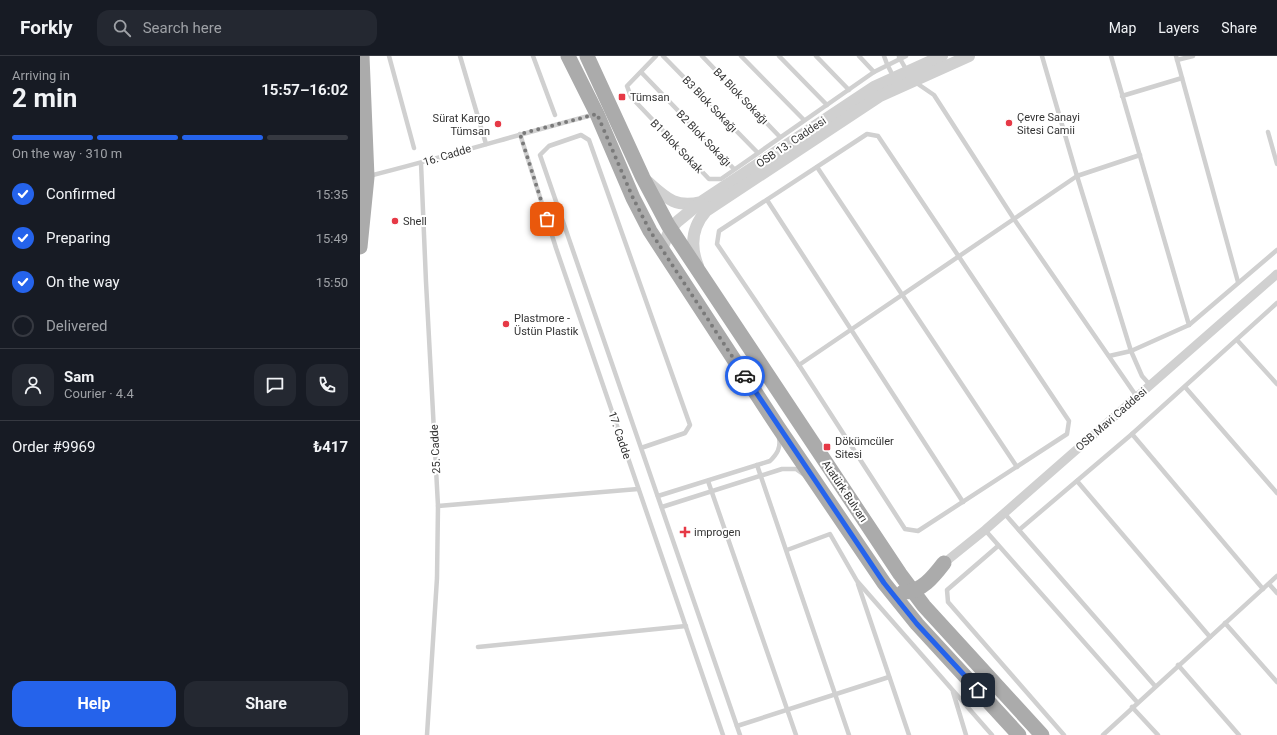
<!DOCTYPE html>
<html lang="en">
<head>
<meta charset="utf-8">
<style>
	body { margin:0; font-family:Roboto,sans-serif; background:#242831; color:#f1f3f6; height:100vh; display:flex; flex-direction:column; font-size:15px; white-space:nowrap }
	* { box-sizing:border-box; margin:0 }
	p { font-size:13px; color:#9ea1a6 }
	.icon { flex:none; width:22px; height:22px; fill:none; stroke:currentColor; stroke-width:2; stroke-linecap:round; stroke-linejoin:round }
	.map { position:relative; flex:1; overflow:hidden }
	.sheet { display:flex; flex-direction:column; background:#171b24; width:360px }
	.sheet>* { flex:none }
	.pin { position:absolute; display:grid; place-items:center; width:34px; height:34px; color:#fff; margin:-17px; border-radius:8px; box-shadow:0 2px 6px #0006 }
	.courier { position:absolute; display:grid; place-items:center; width:40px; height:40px; margin:-20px; border:3px solid #2563eb; border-radius:50%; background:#fff; color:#222; box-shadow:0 1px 5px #0007 }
	.overview em { font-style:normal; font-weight:700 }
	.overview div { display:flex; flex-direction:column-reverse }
	.overview { display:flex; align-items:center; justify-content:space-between; height:68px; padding:0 12px }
	h1 { font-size:26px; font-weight:700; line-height:30px }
	.bar { display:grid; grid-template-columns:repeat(4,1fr); gap:6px 4px; align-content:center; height:48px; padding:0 12px }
	.bar i { height:5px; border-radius:3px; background:#363941 }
	.bar .current { background:#2563eb }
	.bar p { grid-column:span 4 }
	.line { display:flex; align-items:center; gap:10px; padding:0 12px; border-top:1px solid #363941 }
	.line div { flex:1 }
	.round { display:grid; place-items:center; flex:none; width:42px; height:42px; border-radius:12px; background:#242831 }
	ol { padding:0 12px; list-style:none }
	li { display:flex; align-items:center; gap:12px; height:44px }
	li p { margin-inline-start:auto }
	li .icon { padding:4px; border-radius:50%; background:#2563eb; color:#fff; stroke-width:4 }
	li:last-child { color:#9ea1a6 }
	li i { width:22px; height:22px; border:2px solid #363941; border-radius:50% }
	.button { display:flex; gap:8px; margin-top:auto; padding:8px 12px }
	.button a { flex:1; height:46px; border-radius:12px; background:#2563eb; color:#fff; font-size:16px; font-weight:700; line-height:46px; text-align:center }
	.button a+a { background:#242831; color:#f1f3f6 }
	header { display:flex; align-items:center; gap:24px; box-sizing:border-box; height:56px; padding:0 20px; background:#171b24; border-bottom:1px solid #363941 }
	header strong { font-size:19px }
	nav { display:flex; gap:22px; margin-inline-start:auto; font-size:14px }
	.search { width:280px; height:36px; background:#242831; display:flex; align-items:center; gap:10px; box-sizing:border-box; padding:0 14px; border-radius:12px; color:#9ea1a6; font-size:15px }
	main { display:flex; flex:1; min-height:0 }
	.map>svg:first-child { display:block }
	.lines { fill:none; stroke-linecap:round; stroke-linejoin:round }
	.service { stroke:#d0d0d0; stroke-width:4.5 }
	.minor { stroke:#d0d0d0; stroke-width:9 }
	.tertiary { stroke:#d0d0d0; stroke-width:12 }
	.primary { stroke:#ababab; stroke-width:15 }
	.done { stroke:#7a7a7a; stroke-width:4; stroke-dasharray:0 7.2 }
	.route { stroke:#2563eb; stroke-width:5 }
	.poi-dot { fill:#e63946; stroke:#fff; stroke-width:1.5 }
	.labels { text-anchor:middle; stroke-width:4; stroke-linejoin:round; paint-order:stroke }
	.street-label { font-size:11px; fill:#333; stroke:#fff }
	.poi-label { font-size:11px; fill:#333; stroke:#fff; text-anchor:start }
</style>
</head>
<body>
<header>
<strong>Forkly</strong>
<div class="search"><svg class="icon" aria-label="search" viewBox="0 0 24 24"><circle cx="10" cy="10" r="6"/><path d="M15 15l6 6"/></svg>Search here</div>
<nav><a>Map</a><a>Layers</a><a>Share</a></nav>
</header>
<main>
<section class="sheet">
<div class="overview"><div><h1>2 min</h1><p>Arriving in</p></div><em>15:57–16:02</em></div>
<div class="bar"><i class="current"></i><i class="current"></i><i class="current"></i><i></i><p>On the way · 310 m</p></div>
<ol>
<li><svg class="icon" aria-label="check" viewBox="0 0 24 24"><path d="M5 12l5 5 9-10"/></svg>Confirmed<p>15:35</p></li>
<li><svg class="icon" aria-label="check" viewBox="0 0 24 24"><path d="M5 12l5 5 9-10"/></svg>Preparing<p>15:49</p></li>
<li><svg class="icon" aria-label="check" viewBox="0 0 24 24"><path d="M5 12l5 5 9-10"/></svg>On the way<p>15:50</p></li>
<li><i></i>Delivered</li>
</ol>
<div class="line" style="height:72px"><a class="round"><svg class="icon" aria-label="person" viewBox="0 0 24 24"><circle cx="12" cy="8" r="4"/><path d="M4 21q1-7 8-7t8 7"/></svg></a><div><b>Sam</b><p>Courier · 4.4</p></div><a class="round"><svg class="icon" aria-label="chat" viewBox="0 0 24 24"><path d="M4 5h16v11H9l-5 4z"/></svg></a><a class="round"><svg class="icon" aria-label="phone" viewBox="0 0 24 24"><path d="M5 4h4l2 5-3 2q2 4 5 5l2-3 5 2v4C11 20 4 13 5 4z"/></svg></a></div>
<div class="line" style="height:52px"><div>Order #9969</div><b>₺417</b></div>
<div class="button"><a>Help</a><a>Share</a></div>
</section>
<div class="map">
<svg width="917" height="679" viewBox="0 0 917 679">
	<rect width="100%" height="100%" fill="#fff"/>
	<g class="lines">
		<g class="service">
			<path d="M29,0L54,92"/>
			<path d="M100,0L126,88"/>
			<path d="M173,0L195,59"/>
			<path d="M296,0L267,30L271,41L349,123H361L514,16L546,0"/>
			<path d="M303,0L397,96"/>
			<path d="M342,0L420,81"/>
			<path d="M381,0L444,64"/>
			<path d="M419,0L467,49"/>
			<path d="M456,0L489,34"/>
			<path d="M499,0L514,16"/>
			<path d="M524,0L527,8L534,22"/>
			<path d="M682,0L717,120L771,295L782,320L790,329"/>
			<path d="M751,0L829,269"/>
			<path d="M816,0L878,226"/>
			<path d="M539,1L547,15"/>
			<path d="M817,4L833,0"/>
			<path d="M281,16L374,113"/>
			<path d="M555,26L574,39L654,163L777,341"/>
			<path d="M762,40L822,22"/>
			<path d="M908,76L917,108"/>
			<path d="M160,78L196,192L363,679"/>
			<path d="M507,78L518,80L709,365L707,378L558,475L545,473L439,309L357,188L359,175Z"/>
			<path d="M61,107L66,226L78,450L77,522L67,679"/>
			<path d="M457,111L657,411"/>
			<path d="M9,120C85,101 160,78 236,58"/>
			<path d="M407,144L603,446"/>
			<path d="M877,284L917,328"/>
			<path d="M749,300L771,295L829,269L917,194"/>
			<path d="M439,309L717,120L780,99"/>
			<path d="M825,331L917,437"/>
			<path d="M772,378L903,533"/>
			<path d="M281,392L325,377L330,369L229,84L221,79L189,90L180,99L380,679"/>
			<path d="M397,409L489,679"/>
			<path d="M348,425L436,679"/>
			<path d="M717,425L850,581"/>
			<path d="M298,440L410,405C417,398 421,392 419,382"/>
			<path d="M78,450L278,433"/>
			<path d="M302,451L422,413H436L443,418"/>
			<path d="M644,457L795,630"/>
			<path d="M625,474L777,646"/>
			<path d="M659,474L772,378L917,247"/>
			<path d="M638,490L587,534L588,546L704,679"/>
			<path d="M427,494L470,478L497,525L632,679"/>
			<path d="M498,528L549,679"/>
			<path d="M909,528L917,537"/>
			<path d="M865,567L917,626"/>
			<path d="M118,591L326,570"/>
			<path d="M818,609L879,679"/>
			<path d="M593,636L606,679"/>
			<path d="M772,651L798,679"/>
			<path d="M377,670L529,621"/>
			<path d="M743,679L917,520"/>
		</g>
		<path class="minor" d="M584,507L625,474L917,218"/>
		<g class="tertiary">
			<path d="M288,126C306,142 315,152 341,146L514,31L582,0"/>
			<path d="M302,193L310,173L318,165L340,147"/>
			<path d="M338,210C330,190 332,171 346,155L520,40L609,0"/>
		</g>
		<g class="primary">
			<path d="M208,0L237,58L273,142L290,175L418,371L524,527L557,568L659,679"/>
			<path d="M227,0L283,122L308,169L540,518L564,550L682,679"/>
			<path d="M0,191L7,121L2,0"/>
			<path d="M543,536C561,537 574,520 584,507"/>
		</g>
	</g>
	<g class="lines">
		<path class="done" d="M187,163L160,78L237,58L273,142L290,175L385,320"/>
		<path class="route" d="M385,320L524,527L557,568L618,634"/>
	</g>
	<g class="poi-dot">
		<rect x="258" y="37" width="8" height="8" rx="2"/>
		<circle cx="649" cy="67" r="4"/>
		<circle cx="138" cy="68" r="4"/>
		<circle cx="35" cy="165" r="4"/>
		<circle cx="146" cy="268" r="4"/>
		<rect x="463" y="387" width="8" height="8" rx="2"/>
		<path d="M323 470h4v4h4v4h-4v4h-4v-4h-4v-4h4z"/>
	</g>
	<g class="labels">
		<g class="street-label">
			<text transform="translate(381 40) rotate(46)" y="4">B4 Blok Sokağı</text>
			<text transform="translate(350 48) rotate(46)" y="4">B3 Blok Sokağı</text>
			<text transform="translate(344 82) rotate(46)" y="4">B2 Blok Sokağı</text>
			<text transform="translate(431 86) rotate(-34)" y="4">OSB 13. Caddesi</text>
			<text transform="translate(317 90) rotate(46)" y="4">B1 Blok Sokak</text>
			<text transform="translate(87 99) rotate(-17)" y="4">16. Cadde</text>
			<text transform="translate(751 363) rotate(-41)" y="4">OSB Mavi Caddesi</text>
			<text transform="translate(260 379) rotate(71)" y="4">17. Cadde</text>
			<text transform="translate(75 393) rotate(-93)" y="4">25. Cadde</text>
			<text transform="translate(485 435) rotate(56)" y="4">Atatürk Bulvarı</text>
		</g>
		<g class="poi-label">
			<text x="270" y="45">Tümsan</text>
			<text x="657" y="65">Çevre Sanayi<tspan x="657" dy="13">Sitesi Camii</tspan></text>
			<text x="130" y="66" text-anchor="end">Sürat Kargo<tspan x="130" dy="13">Tümsan</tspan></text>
			<text x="43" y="169">Shell</text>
			<text x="154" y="266">Plastmore -<tspan x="154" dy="13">Üstün Plastik</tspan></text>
			<text x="475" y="389">Dökümcüler<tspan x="475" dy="13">Sitesi</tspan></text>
			<text x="334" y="480">improgen</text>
		</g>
	</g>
</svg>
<div class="pin" style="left:187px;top:163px;background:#ea580c"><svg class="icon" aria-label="bag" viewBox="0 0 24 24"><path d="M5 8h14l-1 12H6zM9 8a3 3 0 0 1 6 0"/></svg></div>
<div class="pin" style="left:618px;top:634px;background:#1f2937"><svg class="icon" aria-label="home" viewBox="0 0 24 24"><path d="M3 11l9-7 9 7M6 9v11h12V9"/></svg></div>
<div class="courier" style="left:385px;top:320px"><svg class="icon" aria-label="car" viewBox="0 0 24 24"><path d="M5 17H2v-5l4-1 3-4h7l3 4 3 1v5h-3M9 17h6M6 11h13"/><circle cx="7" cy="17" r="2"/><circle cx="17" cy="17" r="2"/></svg></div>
</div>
</main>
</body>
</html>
